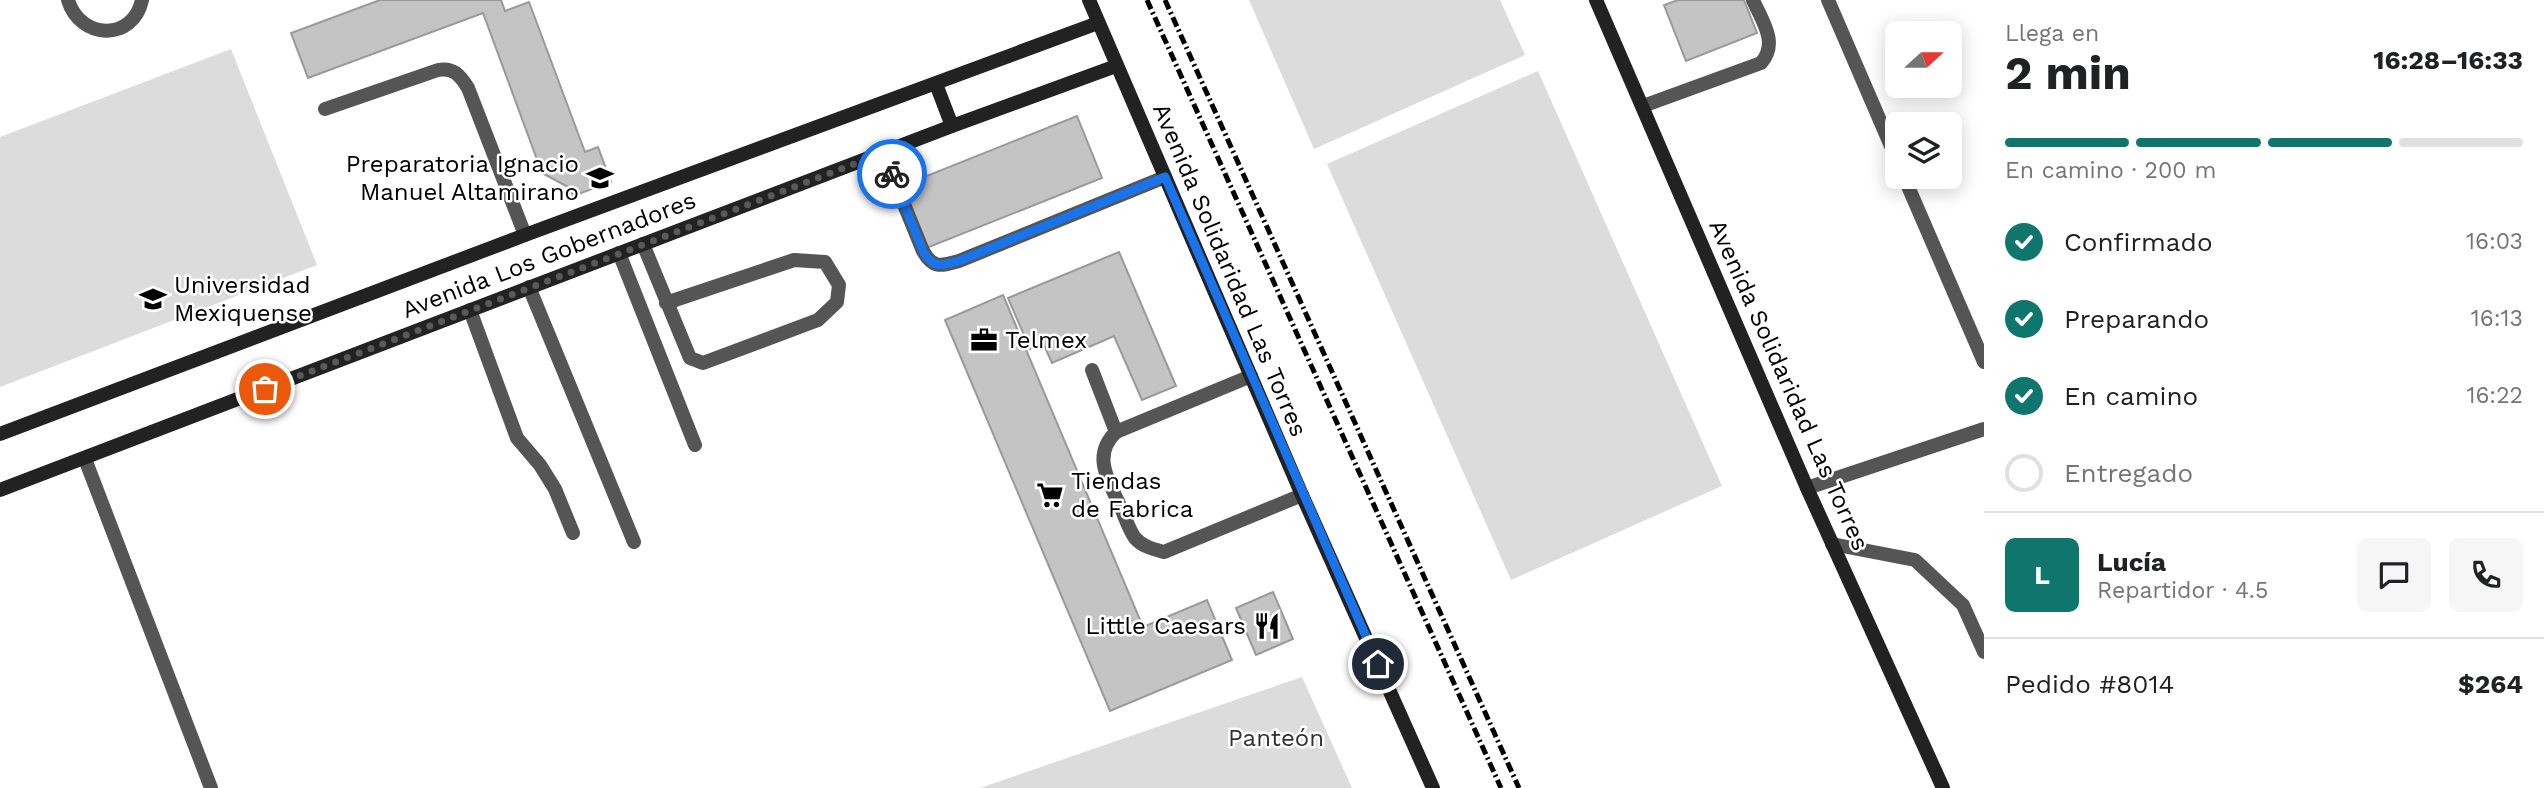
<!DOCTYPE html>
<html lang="es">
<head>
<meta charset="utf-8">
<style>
	body { margin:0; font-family:"Work Sans",sans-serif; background:#f6f6f6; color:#202124; height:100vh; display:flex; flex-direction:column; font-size:26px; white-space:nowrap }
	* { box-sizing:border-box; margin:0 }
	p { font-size:23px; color:#757577 }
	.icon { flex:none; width:38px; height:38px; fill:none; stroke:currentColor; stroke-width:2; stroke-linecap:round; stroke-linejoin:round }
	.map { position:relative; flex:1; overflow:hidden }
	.details { display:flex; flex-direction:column; background:#fff; width:560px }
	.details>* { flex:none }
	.needle { width:46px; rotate:69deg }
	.fabs { position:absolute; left:1885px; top:21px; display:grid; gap:14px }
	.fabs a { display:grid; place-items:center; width:77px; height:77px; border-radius:10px; background:#fff; box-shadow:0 4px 18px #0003; font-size:35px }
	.pin { position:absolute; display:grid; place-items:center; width:60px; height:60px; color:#fff; margin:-30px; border:4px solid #fff; border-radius:50%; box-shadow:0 2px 7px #0007 }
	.courier { position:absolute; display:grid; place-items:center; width:70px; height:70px; margin:-35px; border:5px solid #1a73e8; border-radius:50%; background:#fff; color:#222; box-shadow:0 2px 9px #0007 }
	.headline em { font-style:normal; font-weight:700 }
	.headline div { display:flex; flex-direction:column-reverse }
	.headline { display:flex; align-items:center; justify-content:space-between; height:119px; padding:0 21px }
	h1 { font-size:46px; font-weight:700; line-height:52px }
	.bar { display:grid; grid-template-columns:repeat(4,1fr); gap:10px 7px; align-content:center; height:84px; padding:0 21px }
	.bar i { height:9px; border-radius:5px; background:#e0e0e0 }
	.bar .selected { background:#0f766e }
	.bar p { grid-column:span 4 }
	.line { display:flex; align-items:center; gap:18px; padding:0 21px; border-top:2px solid #e0e0e0 }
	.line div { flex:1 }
	.round { display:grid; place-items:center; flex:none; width:74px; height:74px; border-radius:10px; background:#f6f6f6 }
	ol { padding:0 21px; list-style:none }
	li { display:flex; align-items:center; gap:21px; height:77px }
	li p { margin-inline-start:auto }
	li .icon { padding:7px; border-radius:50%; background:#0f766e; color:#fff; stroke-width:4 }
	li:last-child { color:#757577 }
	li i { width:38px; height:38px; border:4px solid #e0e0e0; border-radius:50% }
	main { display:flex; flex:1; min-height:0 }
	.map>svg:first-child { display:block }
	.green { fill:#dcdcdc }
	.building { fill:#c4c4c4; stroke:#999; stroke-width:2 }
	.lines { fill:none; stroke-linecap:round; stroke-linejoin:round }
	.lane { stroke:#555; stroke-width:14 }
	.street { stroke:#555; stroke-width:14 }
	.secondary { stroke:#222; stroke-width:14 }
	.rail { stroke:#000; stroke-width:5; stroke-dasharray:10 3.5 2 3.5; stroke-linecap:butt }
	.done { stroke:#595959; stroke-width:7; stroke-dasharray:0 12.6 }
	.route { stroke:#1a73e8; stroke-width:9 }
	.labels { text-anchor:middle; stroke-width:5; stroke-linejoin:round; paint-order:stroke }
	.poi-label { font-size:24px; fill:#000; stroke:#fff; text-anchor:start }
	.street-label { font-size:24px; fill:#000; stroke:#fff }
	.park-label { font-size:24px; fill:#333; stroke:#fff }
</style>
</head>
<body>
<main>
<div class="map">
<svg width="1984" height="788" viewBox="0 0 1984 788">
	<rect width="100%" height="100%" fill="#fff"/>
	<g class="green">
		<path d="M1249,0H1500L1525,55L1314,149Z"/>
		<path d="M231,49L317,265L0,387V137Z"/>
		<path d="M1538,71L1722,486L1511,580L1327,164Z"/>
		<path d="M1302,677L1352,788H980Z"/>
	</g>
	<g class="building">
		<path d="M380,0H501L505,11L529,2L585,152L598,147L611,182L573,196L570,188L542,173L483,13L308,78L291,33Z"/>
		<path d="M1678,0H1744L1757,33L1686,61L1664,5Z"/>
		<path d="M1077,116L1102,178L924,249L899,187Z"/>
		<path d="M1119,252L1176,386L1142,400L1114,336L1052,363L1043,343L1030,349L1008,298Z"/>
		<path d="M1003,295L1143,627L1207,600L1232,660L1110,711L945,320Z"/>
		<path d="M1273,592L1293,639L1256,655L1236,608Z"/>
	</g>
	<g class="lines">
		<g class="lane">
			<path d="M68,0C80,40 133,42 142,0"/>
			<path d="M1643,106L1761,63C1779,43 1762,21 1753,0"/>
			<path d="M325,109L438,70C453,67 460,75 468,88L525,235"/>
			<path d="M883,153L923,251C933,269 941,266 959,261L1165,177"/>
			<path d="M643,244L690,358L703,363L818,320L837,302L839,285L825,262L794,260L666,303"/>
			<path d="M619,253L695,445"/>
			<path d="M529,287L634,542"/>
			<path d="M470,310L517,438L540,465L555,489L573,533"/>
			<path d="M1092,370L1116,432"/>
			<path d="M1251,376L1116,432C1091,456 1109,481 1121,508C1125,517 1129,530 1135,538C1143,547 1153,549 1164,552L1302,495"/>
			<path d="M85,459L211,788"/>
			<path d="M1832,544L1915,560L1963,605L1984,652"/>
		</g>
		<g class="street">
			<path d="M1828,0L1897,160"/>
			<path d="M1904,177L1984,362"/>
			<path d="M1807,488L1984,429"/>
		</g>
		<g class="secondary">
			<path d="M1089,0L1302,495L1433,788"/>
			<path d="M1596,0L1807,488L1943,788"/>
			<path d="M936,84L952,126"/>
			<path d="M0,434L525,235L1098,23"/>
			<path d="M0,490L952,126L1116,66"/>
		</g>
		<g class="rail">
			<path d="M1147,0L1501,788"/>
			<path d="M1165,0L1519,788"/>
		</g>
	</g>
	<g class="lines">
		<path class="done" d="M265,389L883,153L892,174"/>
		<path class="route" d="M892,174L923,251C933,269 941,266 959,261L1165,177L1378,664"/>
	</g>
	<defs>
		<symbol id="school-bare" viewBox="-9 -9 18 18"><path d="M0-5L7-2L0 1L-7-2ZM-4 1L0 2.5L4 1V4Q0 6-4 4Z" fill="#000" stroke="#fff" stroke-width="2.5" paint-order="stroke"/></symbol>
		<symbol id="university-bare" viewBox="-9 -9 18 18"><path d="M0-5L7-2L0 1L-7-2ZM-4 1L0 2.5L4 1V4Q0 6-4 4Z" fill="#000" stroke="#fff" stroke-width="2.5" paint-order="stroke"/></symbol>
		<symbol id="office-bare" viewBox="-9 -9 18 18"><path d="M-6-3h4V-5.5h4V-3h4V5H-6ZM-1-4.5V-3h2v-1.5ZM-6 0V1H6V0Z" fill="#000" stroke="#fff" stroke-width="2.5" paint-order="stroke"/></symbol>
		<symbol id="supermarket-bare" viewBox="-9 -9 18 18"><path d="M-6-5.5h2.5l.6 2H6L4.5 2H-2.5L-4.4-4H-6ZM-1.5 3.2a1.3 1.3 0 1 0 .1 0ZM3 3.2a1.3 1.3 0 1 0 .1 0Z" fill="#000" stroke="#fff" stroke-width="2.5" paint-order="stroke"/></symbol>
		<symbol id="restaurant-bare" viewBox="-9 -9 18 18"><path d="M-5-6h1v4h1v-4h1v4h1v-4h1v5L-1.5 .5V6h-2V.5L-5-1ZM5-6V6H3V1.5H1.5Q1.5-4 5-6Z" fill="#000" stroke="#fff" stroke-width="2.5" paint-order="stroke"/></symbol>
	</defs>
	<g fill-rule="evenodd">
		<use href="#school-bare" x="581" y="159" width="38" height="38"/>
		<use href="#university-bare" x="134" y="280" width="38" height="38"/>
		<use href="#office-bare" x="965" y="321" width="38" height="38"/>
		<use href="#supermarket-bare" x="1031" y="476" width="38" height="38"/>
		<use href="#restaurant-bare" x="1248" y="607" width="38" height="38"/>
	</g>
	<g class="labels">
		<g class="poi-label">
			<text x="579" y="172" text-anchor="end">Preparatoria Ignacio<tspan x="579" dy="28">Manuel Altamirano</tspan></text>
			<text x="174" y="293">Universidad<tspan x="174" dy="28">Mexiquense</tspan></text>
			<text x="1005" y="348">Telmex</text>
			<text x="1071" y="489">Tiendas<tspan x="1071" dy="28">de Fabrica</tspan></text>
			<text x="1246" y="634" text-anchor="end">Little Caesars</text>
		</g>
		<g class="street-label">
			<text transform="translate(549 255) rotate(-21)" y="8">Avenida Los Gobernadores</text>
			<text transform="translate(1230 270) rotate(67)" y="8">Avenida Solidaridad Las Torres</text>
			<text transform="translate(1789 385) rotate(66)" y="8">Avenida Solidaridad Las Torres</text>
		</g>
		<g class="park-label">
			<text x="1276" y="746">Panteón</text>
		</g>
	</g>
</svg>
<div class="fabs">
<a><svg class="needle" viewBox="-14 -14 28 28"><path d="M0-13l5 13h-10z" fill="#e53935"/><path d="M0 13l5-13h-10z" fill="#757577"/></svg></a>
<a><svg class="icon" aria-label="layers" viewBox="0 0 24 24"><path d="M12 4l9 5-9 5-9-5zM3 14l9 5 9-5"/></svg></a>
</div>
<div class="pin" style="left:265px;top:389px;background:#ea580c"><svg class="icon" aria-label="bag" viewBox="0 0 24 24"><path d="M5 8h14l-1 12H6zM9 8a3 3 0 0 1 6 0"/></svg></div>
<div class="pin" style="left:1378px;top:664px;background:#1f2937"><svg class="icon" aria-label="home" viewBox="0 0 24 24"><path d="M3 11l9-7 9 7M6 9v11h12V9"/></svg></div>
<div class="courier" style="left:892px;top:174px"><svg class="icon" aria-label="bike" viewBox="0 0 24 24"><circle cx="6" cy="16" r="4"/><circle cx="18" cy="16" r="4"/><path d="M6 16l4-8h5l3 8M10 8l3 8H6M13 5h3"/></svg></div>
</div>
<section class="details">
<div class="headline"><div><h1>2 min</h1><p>Llega en</p></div><em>16:28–16:33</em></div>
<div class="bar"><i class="selected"></i><i class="selected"></i><i class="selected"></i><i></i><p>En camino · 200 m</p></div>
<ol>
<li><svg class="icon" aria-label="check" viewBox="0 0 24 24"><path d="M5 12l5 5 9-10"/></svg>Confirmado<p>16:03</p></li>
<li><svg class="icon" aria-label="check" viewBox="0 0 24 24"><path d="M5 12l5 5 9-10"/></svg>Preparando<p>16:13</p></li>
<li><svg class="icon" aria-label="check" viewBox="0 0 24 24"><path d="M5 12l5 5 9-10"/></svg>En camino<p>16:22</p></li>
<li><i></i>Entregado</li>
</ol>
<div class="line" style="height:126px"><b class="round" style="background:#0f766e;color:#fff">L</b><div><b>Lucía</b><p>Repartidor · 4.5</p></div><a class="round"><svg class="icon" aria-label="chat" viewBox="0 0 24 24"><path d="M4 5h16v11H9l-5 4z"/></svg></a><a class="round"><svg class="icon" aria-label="phone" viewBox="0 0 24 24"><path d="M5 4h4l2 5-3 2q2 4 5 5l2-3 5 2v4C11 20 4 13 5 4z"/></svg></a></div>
<div class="line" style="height:91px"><div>Pedido #8014</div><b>$264</b></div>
</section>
</main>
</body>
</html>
